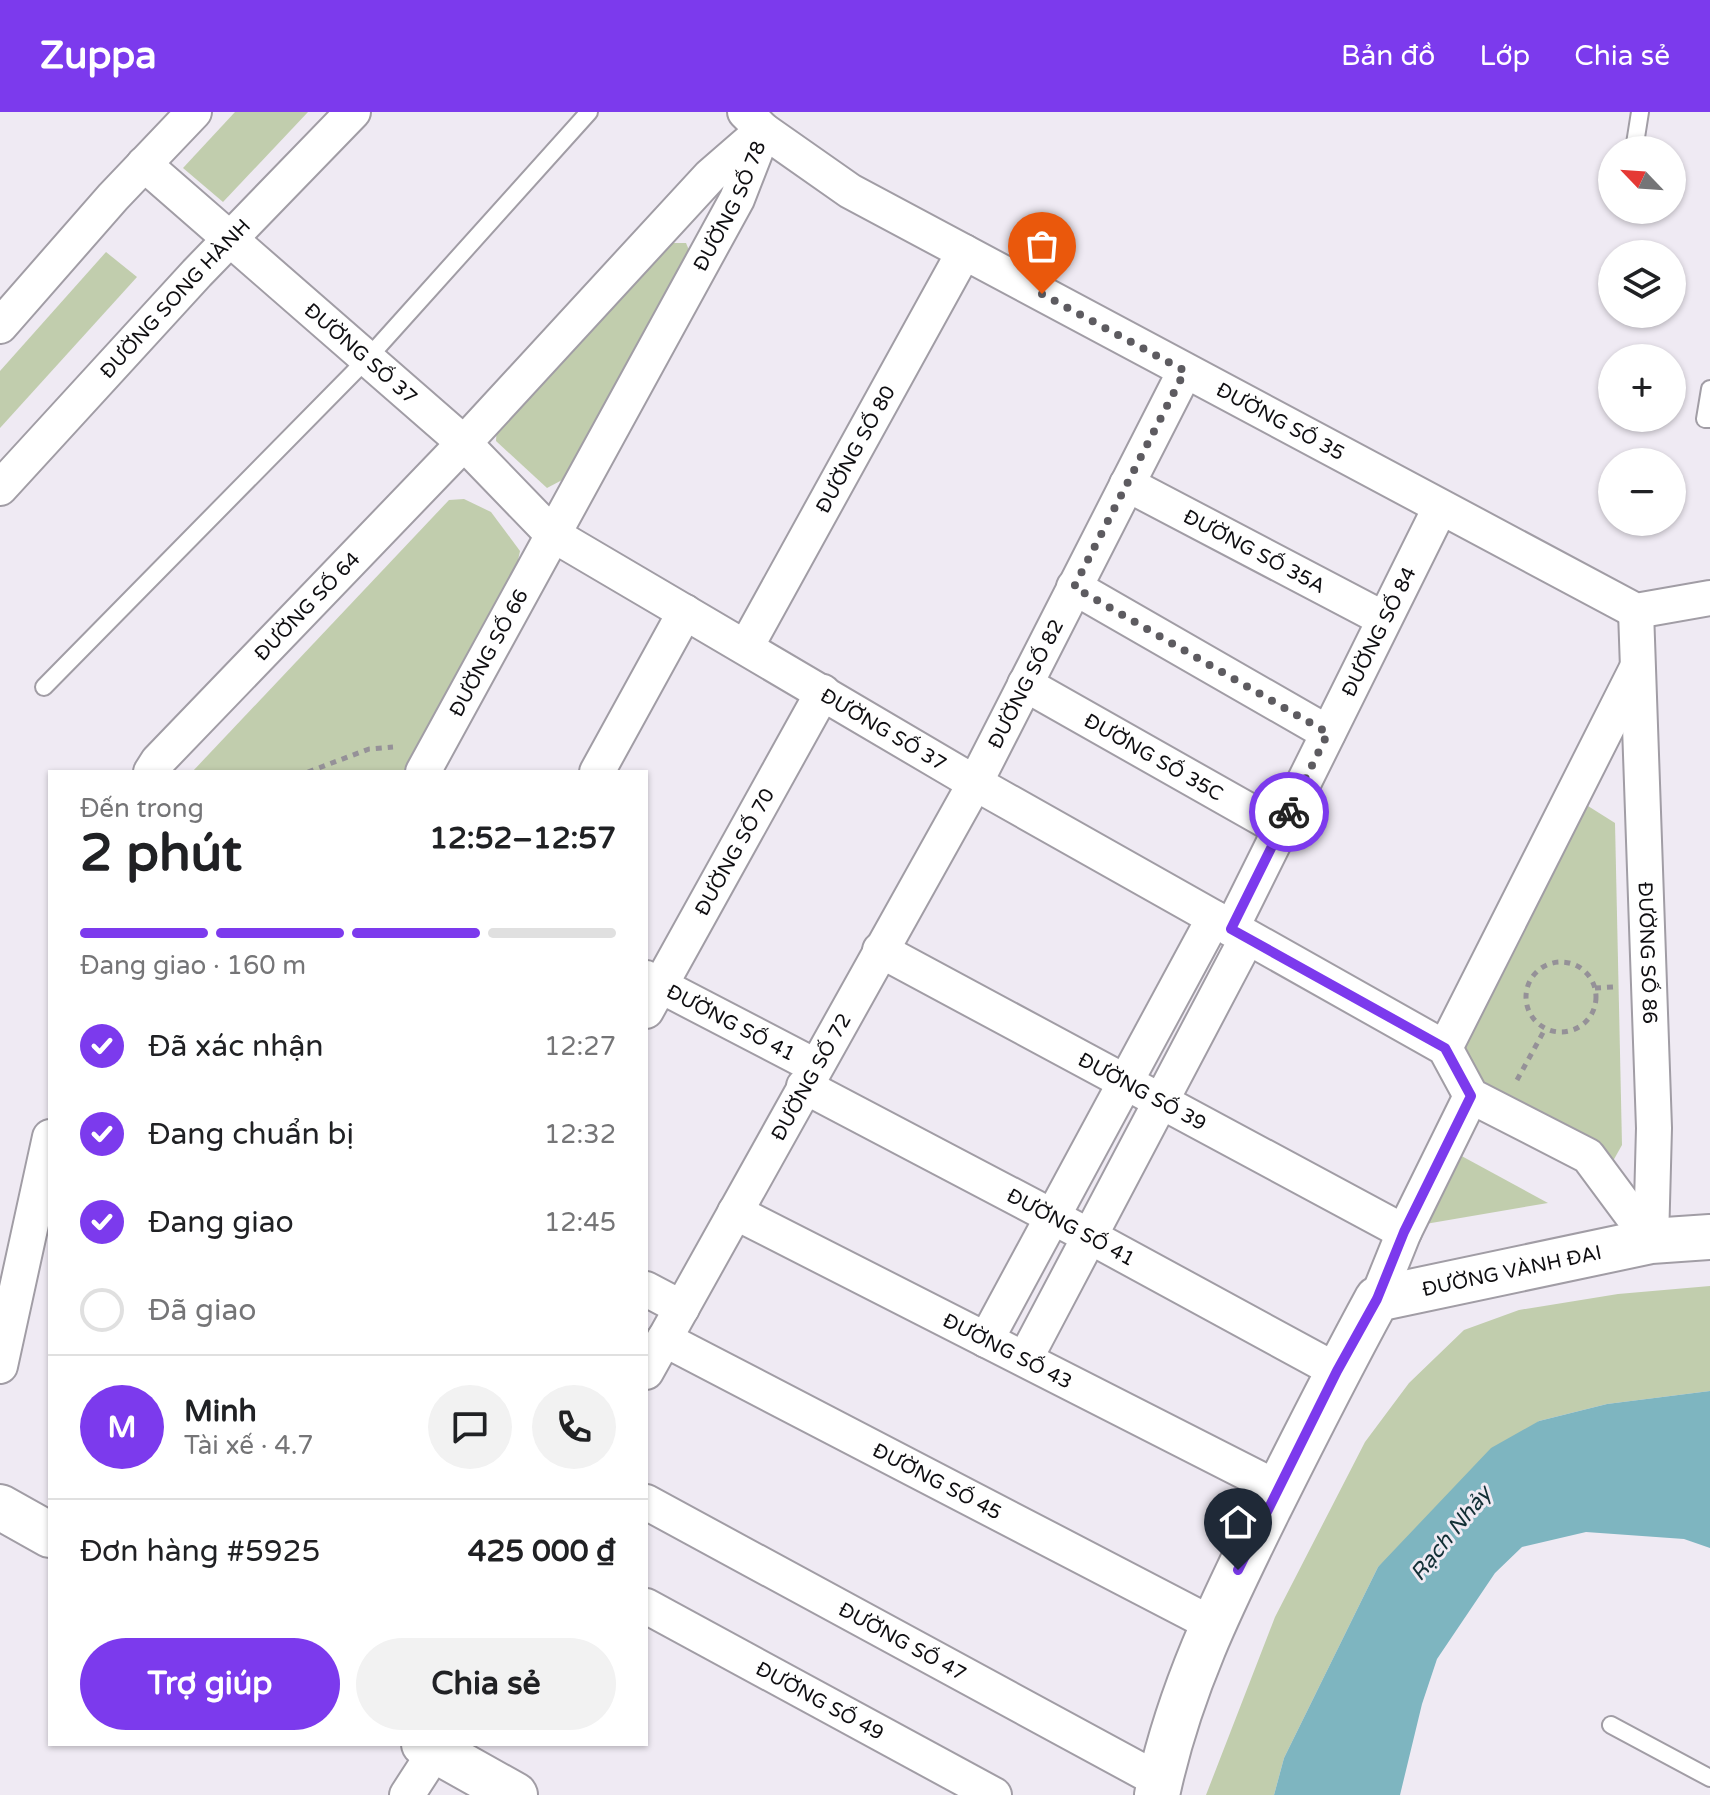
<!DOCTYPE html>
<html lang="vi">
<head>
<meta charset="utf-8">
<style>
	body { margin:0; font-family:"Varela Round",sans-serif; background:#f2f2f2; color:#202124; height:100vh; display:flex; flex-direction:column; font-size:30px; white-space:nowrap }
	* { box-sizing:border-box; margin:0 }
	p { font-size:26px; color:#757577 }
	.icon { flex:none; width:44px; height:44px; fill:none; stroke:currentColor; stroke-width:2; stroke-linecap:round; stroke-linejoin:round }
	.map { position:relative; flex:1; overflow:hidden }
	.side { position:absolute; left:48px; top:658px; width:600px; height:976px; display:flex; flex-direction:column; background:#fff; border-radius:0px; box-shadow:0 2px 6px #0004 }
	.side>* { flex:none }
	.needle { width:52px; rotate:295deg }
	.controls { position:absolute; left:1598px; top:24px; display:grid; gap:16px }
	.controls a { display:grid; place-items:center; width:88px; height:88px; border-radius:50%; background:#fff; box-shadow:0 2px 6px #0004; font-size:40px }
	.pin { position:absolute; display:grid; place-items:center; width:68px; height:68px; color:#fff; margin:-82px -34px; border-radius:50% 50% 50% 0; rotate:-45deg; box-shadow:0 0 8px #0007 }
	.pin .icon { rotate:45deg }
	.courier { position:absolute; display:grid; place-items:center; width:80px; height:80px; margin:-40px; border:6px solid #7c3aed; border-radius:50%; background:#fff; color:#222; box-shadow:0 2px 10px #0007 }
	.summary em { font-style:normal; font-weight:800 }
	.summary div { display:flex; flex-direction:column-reverse }
	.summary { display:flex; align-items:center; justify-content:space-between; height:136px; padding:0 32px }
	h1 { font-size:52px; font-weight:800; line-height:60px }
	.bar { display:grid; grid-template-columns:repeat(4,1fr); gap:12px 8px; align-content:center; height:96px; padding:0 32px }
	.bar i { height:10px; border-radius:6px; background:#e0e0e0 }
	.bar .selected { background:#7c3aed }
	.bar p { grid-column:span 4 }
	.line { display:flex; align-items:center; gap:20px; padding:0 32px; border-top:2px solid #e0e0e0 }
	.line div { flex:1 }
	.round { display:grid; place-items:center; flex:none; width:84px; height:84px; border-radius:42px; background:#f2f2f2 }
	ol { padding:0 32px; list-style:none }
	li { display:flex; align-items:center; gap:24px; height:88px }
	li p { margin-inline-start:auto }
	li .icon { padding:8px; border-radius:50%; background:#7c3aed; color:#fff; stroke-width:4 }
	li:last-child { color:#757577 }
	li i { width:44px; height:44px; border:4px solid #e0e0e0; border-radius:50% }
	.cta { display:flex; gap:16px; margin-top:auto; padding:16px 32px }
	.cta a { flex:1; height:92px; border-radius:48px; background:#7c3aed; color:#fff; font-size:32px; font-weight:800; line-height:92px; text-align:center }
	.cta a+a { background:#f2f2f2; color:#202124 }
	header { display:flex; align-items:center; gap:48px; box-sizing:border-box; height:112px; padding:0 40px; background:#7c3aed; color:#fff }
	header strong { font-size:38px }
	nav { display:flex; gap:44px; margin-inline-start:auto; font-size:28px }
	.map>svg:first-child { display:block }
	.green { fill:#c1cdad }
	.water { fill:#7eb5c0 }
	.lines { fill:none; stroke-linecap:round; stroke-linejoin:round }
	.lane-casing { stroke:#a19da5; stroke-width:20 }
	.street-casing { stroke:#a19da5; stroke-width:38 }
	.secondary-casing { stroke:#a19da5; stroke-width:48 }
	.path { stroke:#959198; stroke-width:5; stroke-dasharray:6 6; stroke-linecap:butt }
	.lane { stroke:#fff; stroke-width:16 }
	.street { stroke:#fff; stroke-width:34 }
	.secondary { stroke:#fff; stroke-width:44 }
	.done { stroke:#5d5b60; stroke-width:8; stroke-dasharray:0 14.4 }
	.route { stroke:#7c3aed; stroke-width:10 }
	.labels { text-anchor:middle; stroke-width:6; stroke-linejoin:round; paint-order:stroke }
	.street-label { font-size:20px; fill:#0f0e11; stroke:#efeaf3 }
	.water-label { font-size:22px; font-style:italic; fill:#122f35; stroke:#efeaf3 }
</style>
</head>
<body>
<header>
<strong>Zuppa</strong>
<nav><a>Bản đồ</a><a>Lớp</a><a>Chia sẻ</a></nav>
</header>
<div class="map">
<svg width="1710" height="1683" viewBox="0 0 1710 1683">
	<rect width="100%" height="100%" fill="#efeaf3"/>
	<g class="green">
		<path d="M235,0H308L223,90L183,56Z"/>
		<path d="M666,131H686L691,143L564,367L547,376L496,329L497,312Z"/>
		<path d="M106,140L137,165L0,316V259Z"/>
		<path d="M464,387L491,400L520,439L514,467L407,660H192L449,388Z"/>
		<path d="M1588,694L1615,711L1622,1033L1613,1049L1472,976L1451,930Z"/>
		<path d="M1445,1035L1548,1091L1402,1116Z"/>
		<path d="M1710,1174V1279L1607,1292L1539,1309L1378,1455L1284,1646L1274,1683H1206L1275,1505L1365,1330L1409,1271L1464,1218L1519,1198L1618,1182Z"/>
	</g>
	<path class="water" d="M1710,1279V1436L1684,1427L1586,1420L1522,1435L1495,1461L1437,1547L1422,1592L1400,1683H1274L1284,1646L1378,1455L1491,1336L1539,1309L1607,1292Z"/>
	<g class="lines">
		<defs>
			<g id="lane">
				<path d="M1634,38L1640,0"/>
				<path d="M1710,277L1705,307H1710"/>
				<path d="M44,575L367,247L589,0"/>
				<path d="M1611,1613L1710,1666"/>
			</g>
			<g id="street">
				<path id="s1" d="M745,0L763,18L850,79L1636,499L1710,486"/>
				<path id="s2" d="M144,52L464,331L552,422L975,671L1445,936L1471,984L1588,1044L1651,1129"/>
				<path d="M0,214L113,85L194,0"/>
				<path id="s3" d="M1127,372L1384,507"/>
				<path id="s4" d="M0,376L197,161L353,0"/>
				<path d="M1074,475L1328,621"/>
				<path id="s5" d="M1636,499L1654,1016L1651,1129"/>
				<path id="s6" d="M746,535L964,140"/>
				<path id="s7" d="M1025,572L1281,717"/>
				<path id="s8" d="M151,660L158,649L464,331L710,64L763,18"/>
				<path id="s9" d="M423,660L737,87L762,23"/>
				<path d="M597,660L685,500"/>
				<path id="s10" d="M1231,817L1440,396"/>
				<path id="s11" d="M880,838L1404,1120"/>
				<path id="s12" d="M646,866L815,954"/>
				<path id="s13" d="M646,899L823,580"/>
				<path d="M1445,936L1636,558"/>
				<path id="s14" d="M804,974L1089,1124L1337,1259"/>
				<path id="s15" d="M735,1100L1279,1377"/>
				<path d="M646,1177L682,1196"/>
				<path d="M1377,1187L1404,1120L1471,984"/>
				<path id="s16" d="M664,1227L1212,1512"/>
				<path d="M986,1228L1214,806"/>
				<path d="M1025,1247L1247,826"/>
				<path d="M0,1254L50,1025"/>
				<path id="s17" d="M646,1260L975,671L1185,259"/>
				<path id="s18" d="M646,1390L1160,1669"/>
				<path id="s19" d="M646,1494L994,1683"/>
				<path d="M407,1683L440,1632"/>
			</g>
			<g id="secondary">
				<path d="M0,1395L50,1423"/>
				<path d="M424,1632L515,1683"/>
				<path id="s20" d="M1157,1683C1179,1577 1223,1489 1270,1394C1305,1324 1340,1255 1377,1187L1651,1129L1710,1125"/>
			</g>
		</defs>
		<use href="#lane" class="lane-casing"/>
		<use href="#street" class="street-casing"/>
		<use href="#secondary" class="secondary-casing"/>
		<g class="path">
			<path d="M308,660L369,637L393,635"/>
			<circle cx="1561" cy="885" r="35"/>
			<path d="M1595,876L1614,875"/>
			<path d="M1517,968L1545,917"/>
		</g>
		<use href="#lane" class="lane"/>
		<use href="#street" class="street"/>
		<use href="#secondary" class="secondary"/>
	</g>
	<g class="lines">
		<path class="done" d="M1042,182L1185,259L1074,475L1328,621L1289,700"/>
		<path class="route" d="M1238,1458L1337,1259L1377,1187L1404,1120L1471,984L1445,936L1231,817L1289,700"/>
	</g>
	<g class="labels">
		<g class="street-label">
			<text dy="7" stroke="none"><textPath href="#s9" startOffset="644">ĐƯỜNG SỐ 78</textPath></text>
			<text dy="7" stroke="none"><textPath href="#s4" startOffset="258">ĐƯỜNG SONG HÀNH</textPath></text>
			<text dy="7" stroke="none"><textPath href="#s2" startOffset="288">ĐƯỜNG SỐ 37</textPath></text>
			<text dy="7" stroke="none"><textPath href="#s1" startOffset="620">ĐƯỜNG SỐ 35</textPath></text>
			<text dy="7" stroke="none"><textPath href="#s6" startOffset="226">ĐƯỜNG SỐ 80</textPath></text>
			<text dy="7" stroke="none"><textPath href="#s3" startOffset="144">ĐƯỜNG SỐ 35A</textPath></text>
			<text dy="7" stroke="none"><textPath href="#s8" startOffset="228">ĐƯỜNG SỐ 64</textPath></text>
			<text dy="7" stroke="none"><textPath href="#s10" startOffset="332">ĐƯỜNG SỐ 84</textPath></text>
			<text dy="7" stroke="none"><textPath href="#s9" startOffset="136">ĐƯỜNG SỐ 66</textPath></text>
			<text dy="7" stroke="none"><textPath href="#s17" startOffset="786">ĐƯỜNG SỐ 82</textPath></text>
			<text dy="7" stroke="none"><textPath href="#s2" startOffset="936">ĐƯỜNG SỐ 37</textPath></text>
			<text dy="7" stroke="none"><textPath href="#s7" startOffset="148">ĐƯỜNG SỐ 35C</textPath></text>
			<text dy="7" stroke="none"><textPath href="#s13" startOffset="182">ĐƯỜNG SỐ 70</textPath></text>
			<text dy="7" stroke="none"><textPath href="#s5" startOffset="342">ĐƯỜNG SỐ 86</textPath></text>
			<text dy="7" stroke="none"><textPath href="#s12" startOffset="96">ĐƯỜNG SỐ 41</textPath></text>
			<text dy="7" stroke="none"><textPath href="#s17" startOffset="338">ĐƯỜNG SỐ 72</textPath></text>
			<text dy="7" stroke="none"><textPath href="#s11" startOffset="298">ĐƯỜNG SỐ 39</textPath></text>
			<text dy="7" stroke="none"><textPath href="#s14" startOffset="302">ĐƯỜNG SỐ 41</textPath></text>
			<text dy="7" stroke="none"><textPath href="#s20" startOffset="682">ĐƯỜNG VÀNH ĐAI</textPath></text>
			<text dy="7" stroke="none"><textPath href="#s15" startOffset="306">ĐƯỜNG SỐ 43</textPath></text>
			<text dy="7" stroke="none"><textPath href="#s16" startOffset="308">ĐƯỜNG SỐ 45</textPath></text>
			<text dy="7" stroke="none"><textPath href="#s18" startOffset="292">ĐƯỜNG SỐ 47</textPath></text>
			<text dy="7" stroke="none"><textPath href="#s19" startOffset="198">ĐƯỜNG SỐ 49</textPath></text>
		</g>
		<g class="water-label">
			<text transform="translate(1450 1421) rotate(-51)" y="8">Rạch Nhảy</text>
		</g>
	</g>
</svg>
<div class="controls">
<a><svg class="needle" viewBox="-14 -14 28 28"><path d="M0-13l5 13h-10z" fill="#e53935"/><path d="M0 13l5-13h-10z" fill="#757577"/></svg></a>
<a><svg class="icon" aria-label="layers" viewBox="0 0 24 24"><path d="M12 4l9 5-9 5-9-5zM3 14l9 5 9-5"/></svg></a>
<a>+</a>
<a>−</a>
</div>
<div class="pin" style="left:1042px;top:182px;background:#ea580c"><svg class="icon" aria-label="bag" viewBox="0 0 24 24"><path d="M5 8h14l-1 12H6zM9 8a3 3 0 0 1 6 0"/></svg></div>
<div class="pin" style="left:1238px;top:1458px;background:#1f2937"><svg class="icon" aria-label="home" viewBox="0 0 24 24"><path d="M3 11l9-7 9 7M6 9v11h12V9"/></svg></div>
<div class="courier" style="left:1289px;top:700px"><svg class="icon" aria-label="bike" viewBox="0 0 24 24"><circle cx="6" cy="16" r="4"/><circle cx="18" cy="16" r="4"/><path d="M6 16l4-8h5l3 8M10 8l3 8H6M13 5h3"/></svg></div>
<section class="side">
<div class="summary"><div><h1>2 phút</h1><p>Đến trong</p></div><em>12:52–12:57</em></div>
<div class="bar"><i class="selected"></i><i class="selected"></i><i class="selected"></i><i></i><p>Đang giao · 160 m</p></div>
<ol>
<li><svg class="icon" aria-label="check" viewBox="0 0 24 24"><path d="M5 12l5 5 9-10"/></svg>Đã xác nhận<p>12:27</p></li>
<li><svg class="icon" aria-label="check" viewBox="0 0 24 24"><path d="M5 12l5 5 9-10"/></svg>Đang chuẩn bị<p>12:32</p></li>
<li><svg class="icon" aria-label="check" viewBox="0 0 24 24"><path d="M5 12l5 5 9-10"/></svg>Đang giao<p>12:45</p></li>
<li><i></i>Đã giao</li>
</ol>
<div class="line" style="height:144px"><b class="round" style="background:#7c3aed;color:#fff">M</b><div><b>Minh</b><p>Tài xế · 4.7</p></div><a class="round"><svg class="icon" aria-label="chat" viewBox="0 0 24 24"><path d="M4 5h16v11H9l-5 4z"/></svg></a><a class="round"><svg class="icon" aria-label="phone" viewBox="0 0 24 24"><path d="M5 4h4l2 5-3 2q2 4 5 5l2-3 5 2v4C11 20 4 13 5 4z"/></svg></a></div>
<div class="line" style="height:104px"><div>Đơn hàng #5925</div><b>425 000 ₫</b></div>
<div class="cta"><a>Trợ giúp</a><a>Chia sẻ</a></div>
</section>
</div>
</body>
</html>
